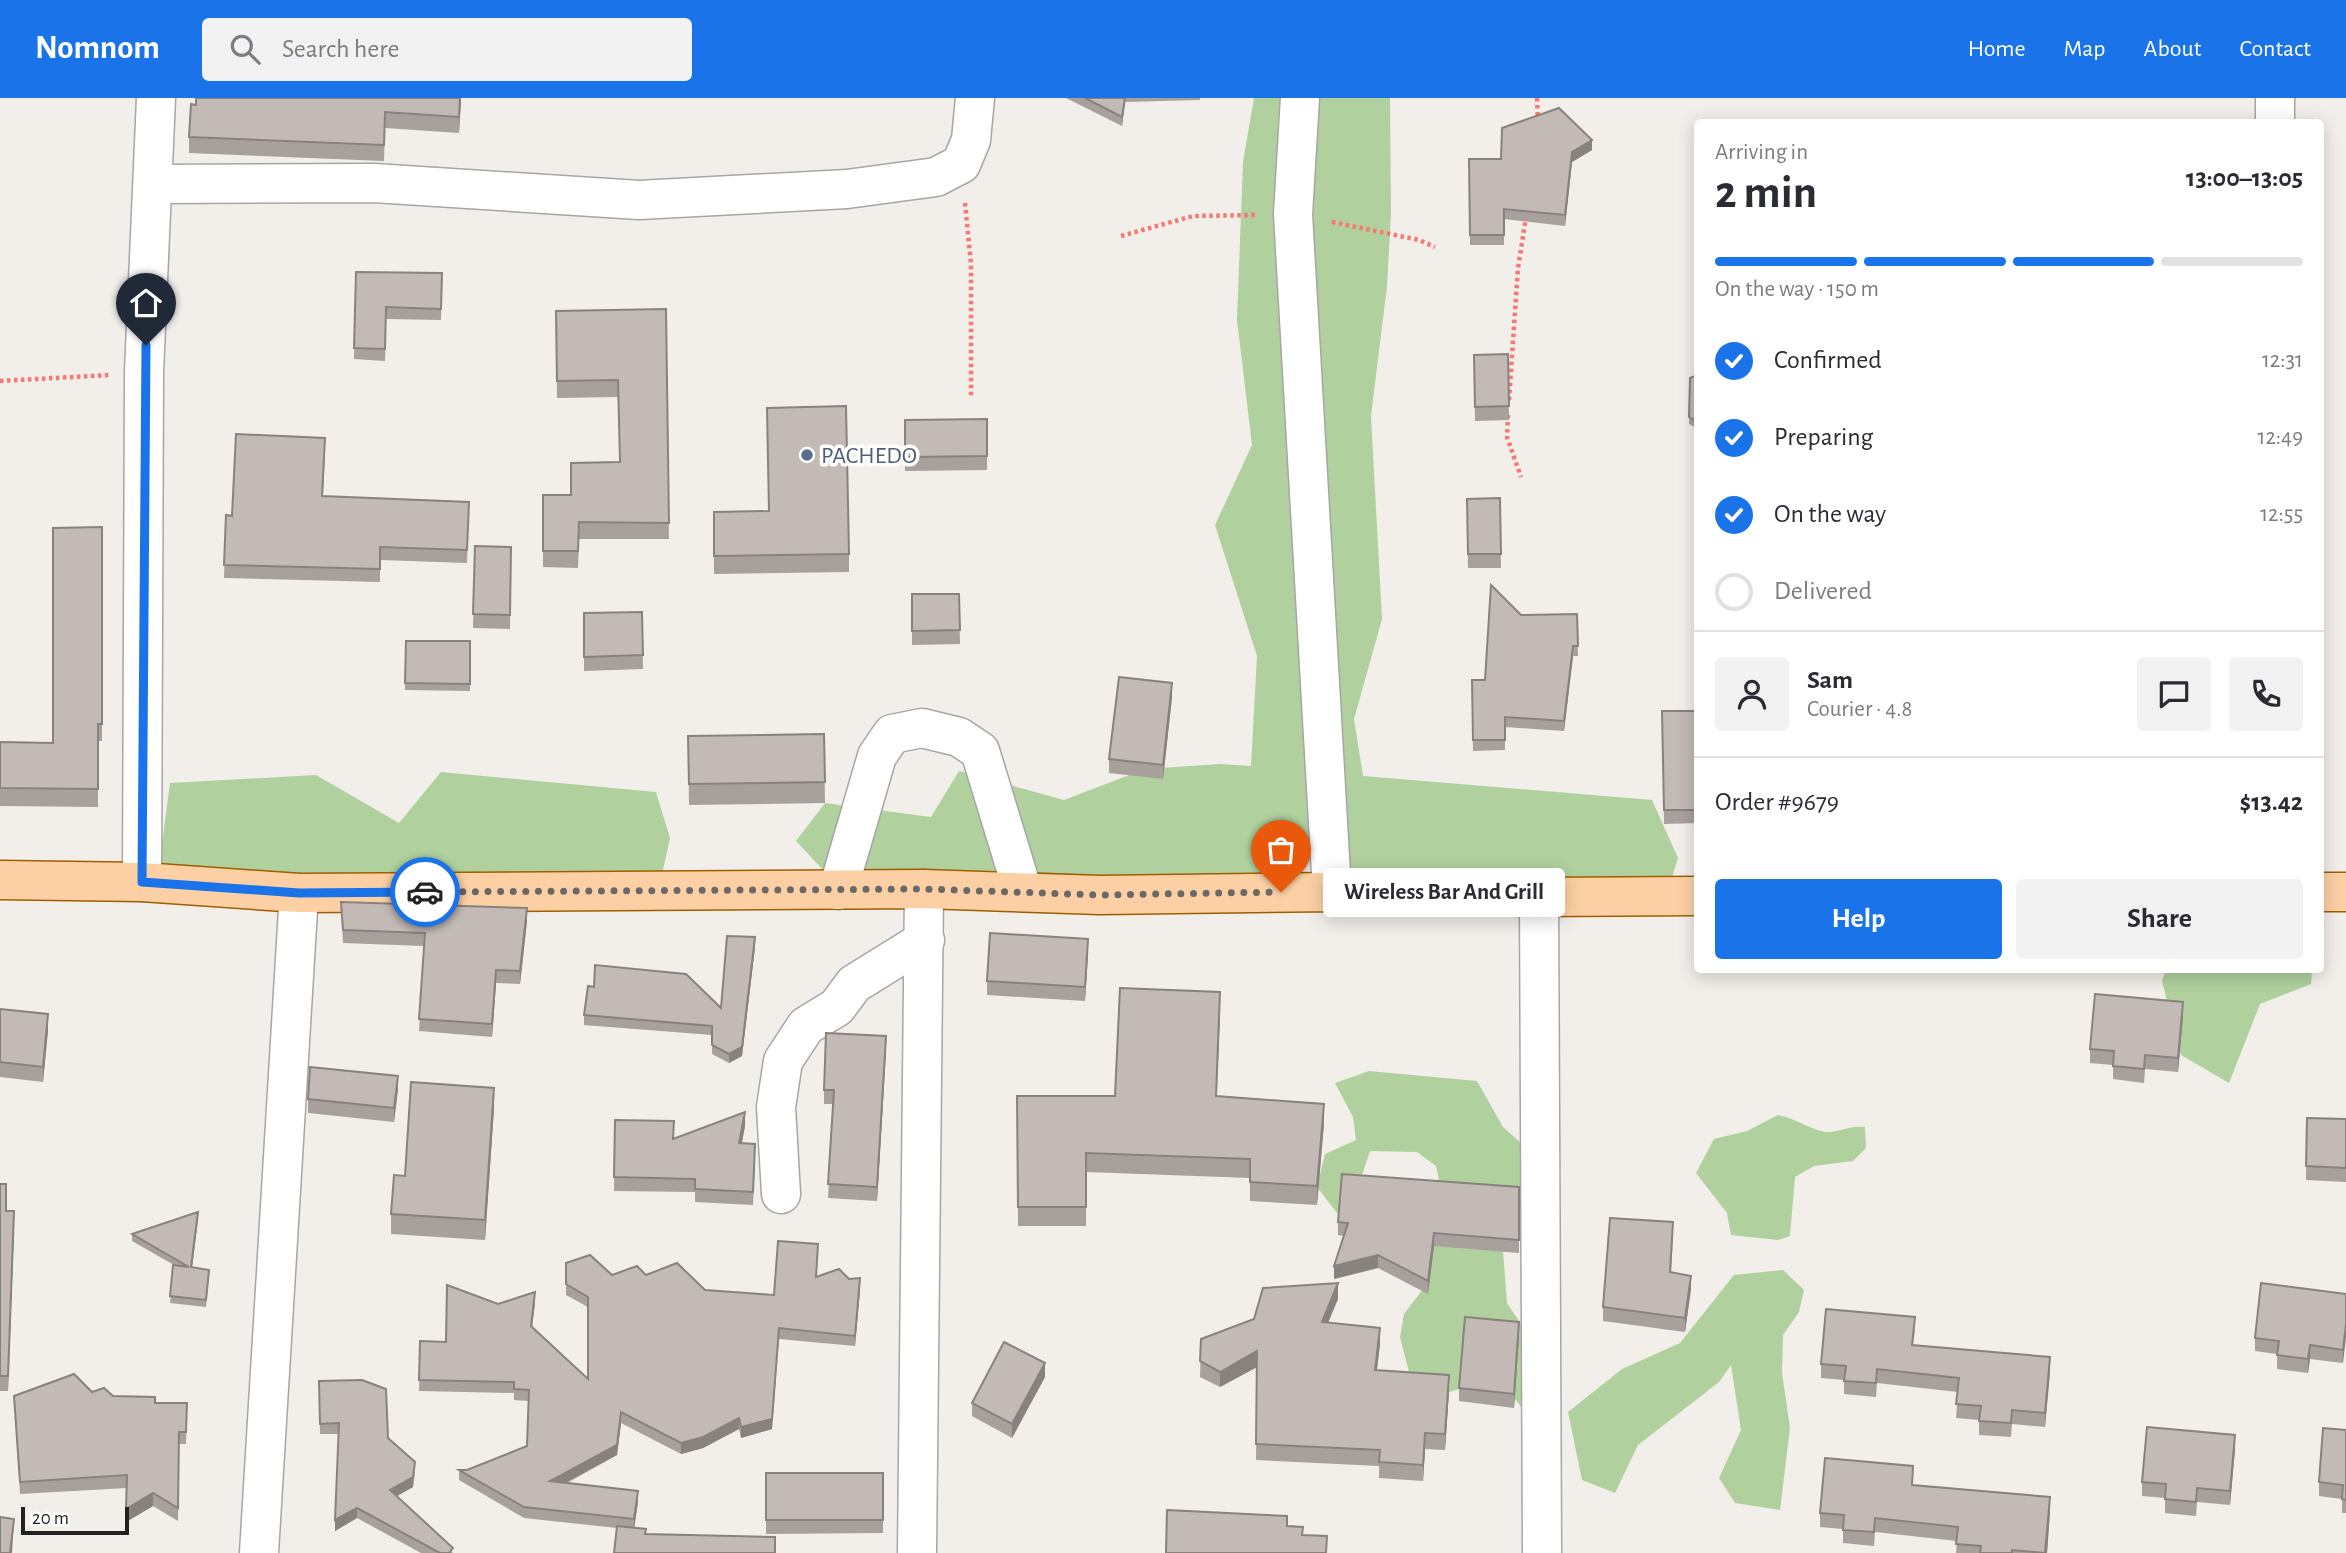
<!DOCTYPE html>
<html lang="en">
<head>
<meta charset="utf-8">
<style>
	body { margin:0; font-family:"Alegreya Sans",sans-serif; background:#f2f2f3; color:#2b2b33; height:100vh; display:flex; flex-direction:column; font-size:26px; white-space:nowrap }
	* { box-sizing:border-box; margin:0 }
	p { font-size:23px; color:#7c7c81 }
	.icon { flex:none; width:38px; height:38px; fill:none; stroke:currentColor; stroke-width:2; stroke-linecap:round; stroke-linejoin:round }
	.map { position:relative; flex:1; overflow:hidden }
	.details { position:absolute; left:1694px; top:21px; width:630px; height:854px; display:flex; flex-direction:column; background:#fff; border-radius:7px; box-shadow:0 4px 18px #0003 }
	.details>* { flex:none }
	.scale { position:absolute; left:21px; bottom:18px; width:108px; box-sizing:border-box; padding-left:7px; border:4px solid #222; border-top:0; font-size:19px; line-height:24px; white-space:nowrap; color:#222; -webkit-text-stroke:5px #fff; paint-order:stroke }
	.pin { position:absolute; display:grid; place-items:center; width:60px; height:60px; color:#fff; margin:-72px -30px; border-radius:50% 50% 50% 0; rotate:-45deg; box-shadow:0 0 7px #0007 }
	.pin .icon { rotate:45deg }
	.courier { position:absolute; display:grid; place-items:center; width:70px; height:70px; margin:-35px; border:5px solid #1a73e8; border-radius:50%; background:#fff; color:#222; box-shadow:0 2px 9px #0007 }
	.bubble { position:absolute; height:49px; border-radius:7px; background:#fff; box-shadow:0 4px 18px #0003; font-size:23px; font-weight:700; line-height:49px; text-align:center }
	.headline em { font-style:normal; font-weight:700 }
	.headline div { display:flex; flex-direction:column-reverse }
	.headline { display:flex; align-items:center; justify-content:space-between; height:119px; padding:0 21px }
	h1 { font-size:46px; font-weight:700; line-height:52px }
	.bar { display:grid; grid-template-columns:repeat(4,1fr); gap:10px 7px; align-content:center; height:84px; padding:0 21px }
	.bar i { height:9px; border-radius:5px; background:#e1e1e2 }
	.bar .active { background:#1a73e8 }
	.bar p { grid-column:span 4 }
	.line { display:flex; align-items:center; gap:18px; padding:0 21px; border-top:2px solid #e1e1e2 }
	.line div { flex:1 }
	.round { display:grid; place-items:center; flex:none; width:74px; height:74px; border-radius:7px; background:#f2f2f3 }
	ol { padding:0 21px; list-style:none }
	li { display:flex; align-items:center; gap:21px; height:77px }
	li p { margin-inline-start:auto }
	li .icon { padding:7px; border-radius:50%; background:#1a73e8; color:#fff; stroke-width:4 }
	li:last-child { color:#7c7c81 }
	li i { width:38px; height:38px; border:4px solid #e1e1e2; border-radius:50% }
	.button { display:flex; gap:14px; margin-top:auto; padding:14px 21px }
	.button a { flex:1; height:80px; border-radius:7px; background:#1a73e8; color:#fff; font-size:28px; font-weight:700; line-height:80px; text-align:center }
	.button a+a { background:#f2f2f3; color:#2b2b33 }
	header { display:flex; align-items:center; gap:42px; box-sizing:border-box; height:98px; padding:0 35px; background:#1a73e8; color:#fff }
	header strong { font-size:33px }
	nav { display:flex; gap:38px; margin-inline-start:auto; font-size:24px }
	.search { width:490px; height:63px; background:#f2f2f3; display:flex; align-items:center; gap:18px; box-sizing:border-box; padding:0 24px; border-radius:7px; color:#7c7c81; font-size:26px }
	.map>svg:first-child { display:block }
	.forest { fill:#b0d19e }
	.lines { fill:none; stroke-linecap:round; stroke-linejoin:round }
	.minor-casing { stroke:#a6a6a6; stroke-width:41 }
	.major-casing { stroke:#9f5f01; stroke-width:41 }
	.path { stroke:#f97772; stroke-width:4.5; stroke-dasharray:3.5 3.5; stroke-linecap:butt }
	.minor { stroke:#fff; stroke-width:38 }
	.major { stroke:#fcd0a4; stroke-width:38 }
	.wall { fill:#a8a09c }
	.shaded-wall { fill:#88827f }
	.building { fill:#c3bab5; stroke:#88827f; stroke-width:2 }
	.done { stroke:#6b6968; stroke-width:7; stroke-dasharray:0 12.6 }
	.route { stroke:#1a73e8; stroke-width:9 }
	.service-dot { fill:#5c6f8a; stroke:#fff; stroke-width:2.5 }
	.labels { text-anchor:middle; stroke-width:7; stroke-linejoin:round; paint-order:stroke }
	.service-label { font-size:24px; fill:#4e5e75; stroke:#fff; text-anchor:start }
</style>
</head>
<body>
<header>
<strong>Nomnom</strong>
<div class="search"><svg class="icon" aria-label="search" viewBox="0 0 24 24"><circle cx="10" cy="10" r="6"/><path d="M15 15l6 6"/></svg>Search here</div>
<nav><a>Home</a><a>Map</a><a>About</a><a>Contact</a></nav>
</header>
<div class="map">
<svg width="2346" height="1455" viewBox="0 0 2346 1455">
	<rect width="100%" height="100%" fill="#f2eee9"/>
	<g class="forest">
		<path d="M1254,0H1390L1391,116L1387,188L1371,318L1382,521L1354,621L1363,678L1652,702L1678,760L1664,805L1395,788L1309,756L1279,783L825,774L796,743L825,705L931,719L959,673L1064,702L1145,671L1221,666L1251,668L1257,558L1215,427L1252,347L1237,222L1243,64Z"/>
		<path d="M441,674L656,694L670,740L659,790L158,776L170,685L316,677L399,725Z"/>
		<path d="M2166,872H2312L2311,886L2260,906L2229,985L2181,957L2162,883Z"/>
		<path d="M1369,973L1477,983L1503,1029L1521,1045L1523,1132L1503,1153L1507,1205L1523,1229L1524,1313C1500,1276 1480,1284 1443,1296L1409,1274L1400,1239L1404,1216L1423,1191L1443,1102L1436,1068L1417,1054L1370,1053L1362,1077L1373,1093L1365,1116L1337,1115L1317,1089L1325,1056L1356,1042L1353,1019L1335,985Z"/>
		<path d="M1778,1017C1794,1020 1814,1033 1826,1034C1840,1034 1850,1027 1865,1029L1866,1050L1853,1063L1814,1068L1795,1079L1790,1138L1778,1142L1731,1137L1727,1115L1696,1075L1714,1041L1747,1033Z"/>
		<path d="M1783,1172L1804,1192L1799,1214L1783,1237L1782,1275L1790,1330L1780,1412L1735,1405L1719,1380L1741,1332L1731,1267L1719,1284L1638,1347L1615,1395L1582,1382L1568,1314L1622,1271L1680,1245L1734,1177Z"/>
	</g>
	<g class="lines">
		<defs>
			<g id="minor">
				<path d="M1300,0L1293,116L1332,794"/>
				<path d="M2275,0V24"/>
				<path d="M153,86L374,85L639,102L847,91L936,79L961,66L971,42L975,0"/>
				<path d="M142,784L144,274L156,0"/>
				<path d="M838,792L877,658L892,636L922,630L959,639L980,653L1023,794"/>
				<path d="M1539,799L1542,1455"/>
				<path d="M781,1096L776,1009L783,963L806,928L837,909L854,886L925,842"/>
				<path d="M259,1455L299,795"/>
				<path d="M917,1455L924,791"/>
			</g>
			<g id="major">
				<path d="M0,782L142,784L299,795L924,791L1100,797L1332,794L1539,799L1698,798"/>
				<path d="M2320,794H2346"/>
			</g>
		</defs>
		<use href="#minor" class="minor-casing"/>
		<use href="#major" class="major-casing"/>
		<g class="path">
			<path d="M1537,0L1538,24"/>
			<path d="M965,105L971,166V300"/>
			<path d="M1332,124L1419,142L1435,149"/>
			<path d="M1121,138L1193,118L1257,117"/>
			<path d="M0,283L109,277"/>
			<path d="M1509,302L1518,170L1526,119"/>
			<path d="M1508,317L1507,339L1521,379"/>
		</g>
		<use href="#minor" class="minor"/>
		<use href="#major" class="major"/>
	</g>
	<g class="wall">
		<path d="M461,0L459,35L385,30L384,63L189,55V39Z"/>
		<path d="M1066,0H1200V2L1125,4L1122,28Z"/>
		<path d="M1592,52L1572,64L1565,128L1504,121V147H1470L1469,61H1501Z"/>
		<path d="M356,174L442,175L441,222L386,221L385,263L354,261Z"/>
		<path d="M666,211L669,441H579L578,470L543,469V397H571L620,364L618,299L557,300L556,213Z"/>
		<path d="M1508,256L1509,322L1475,323L1474,257Z"/>
		<path d="M1698,277V331L1689,326L1690,280Z"/>
		<path d="M987,321V372L905,373V322Z"/>
		<path d="M325,354L323,398L469,404L467,465L380,462V484L224,480L226,417L232,418Z"/>
		<path d="M1500,400L1501,470H1468L1467,401Z"/>
		<path d="M714,414L849,456V474L714,476Z"/>
		<path d="M102,429V643H98V709L0,708V644L53,645Z"/>
		<path d="M475,448L511,449L510,531L473,530Z"/>
		<path d="M912,496H959L960,546L912,547Z"/>
		<path d="M642,514L643,571L584,573V515Z"/>
		<path d="M1577,516L1578,558H1573L1564,633L1505,629V652L1473,653L1472,582H1485L1521,517Z"/>
		<path d="M406,543H470V593L405,592Z"/>
		<path d="M1172,599L1163,681L1109,675V661Z"/>
		<path d="M1662,613H1698V725L1664,726Z"/>
		<path d="M824,636L825,705L689,707L688,638Z"/>
		<path d="M341,804L527,823L520,886L496,885L492,939L419,933L424,848L343,845Z"/>
		<path d="M755,849L742,958L729,965L712,956V937L584,927V917L721,910Z"/>
		<path d="M1088,855L1085,903L987,897V883Z"/>
		<path d="M0,911L48,932L43,984L0,979Z"/>
		<path d="M1220,913L1216,998L1324,1025L1317,1107L1250,1103V1080L1086,1074V1128H1018L1017,998H1115Z"/>
		<path d="M2183,918L2178,974L2145,971L2144,985L2113,981V967L2090,965V951Z"/>
		<path d="M886,952L877,1103L828,1100L833,1006H824V992Z"/>
		<path d="M398,991L394,1024L308,1015V1001Z"/>
		<path d="M494,1010L485,1142L391,1136V1116L405,1078Z"/>
		<path d="M2307,1020L2346,1021V1084L2306,1082Z"/>
		<path d="M615,1022L674,1041L745,1028L742,1045L755,1060L753,1107L695,1104V1094L614,1093Z"/>
		<path d="M0,1086L6,1113L14,1129L8,1293H0Z"/>
		<path d="M1519,1089V1155L1434,1148L1428,1196L1378,1170L1334,1181L1344,1138L1338,1137V1124Z"/>
		<path d="M198,1121L192,1170L209,1179L206,1209L170,1205L174,1167L132,1143V1136Z"/>
		<path d="M1673,1138L1671,1175L1691,1191L1685,1234L1603,1223V1209Z"/>
		<path d="M818,1156L816,1179L860,1191L855,1248L779,1241L772,1331L741,1340L739,1331L703,1350L681,1356L621,1325L617,1357L567,1385L638,1404L634,1430L614,1455L617,1430L524,1420L459,1382V1372H467L527,1348L528,1303L514,1302V1295L419,1293L420,1243L446,1244L535,1204L532,1229L588,1281V1209L566,1197V1165L612,1177H646L705,1192L774,1197Z"/>
		<path d="M2346,1196L2343,1265L2310,1261L2308,1275L2277,1271V1256L2255,1253V1240Z"/>
		<path d="M1338,1201L1328,1224L1380,1246L1377,1272L1449,1293L1445,1352L1425,1351L1423,1383L1379,1380V1368L1256,1362L1257,1269L1220,1289L1200,1279L1201,1241Z"/>
		<path d="M1915,1232L1913,1247L2050,1273L2045,1329L2012,1326L2011,1339L1979,1337V1322L1956,1320L1958,1294L1877,1285L1876,1299L1844,1296V1282L1821,1280V1266Z"/>
		<path d="M1519,1237L1514,1310L1459,1303V1290Z"/>
		<path d="M1045,1279L1012,1340L972,1318V1305Z"/>
		<path d="M319,1283L388,1340L415,1375L413,1389L397,1398L453,1455H421L357,1420L335,1433L339,1336H320Z"/>
		<path d="M14,1298H113L155,1305H187L186,1346H179L178,1423L153,1408L126,1424L127,1390L20,1396Z"/>
		<path d="M2346,1332V1415H2342V1401L2319,1398V1384Z"/>
		<path d="M2235,1351L2230,1407L2197,1404L2196,1418L2165,1415V1400L2142,1398V1384Z"/>
		<path d="M766,1375H883V1435L766,1436Z"/>
		<path d="M1913,1382V1387L2050,1413L2047,1455H1956L1957,1443L1875,1434L1874,1448L1843,1445V1431L1820,1429V1415Z"/>
	</g>
	<g class="shaded-wall">
		<path d="M460,0H461L459,35V19Z"/>
		<path d="M1125,0V4L1122,28V19Z"/>
		<path d="M1592,42V52L1572,64L1565,128V117L1572,54Z"/>
		<path d="M1573,548V558L1564,633V623Z"/>
		<path d="M1172,585V599L1163,681V667Z"/>
		<path d="M527,810V823L520,886V873Z"/>
		<path d="M755,839V849L742,958L729,965V956Z"/>
		<path d="M1088,841V855L1085,903V889Z"/>
		<path d="M496,872V885L492,939V926Z"/>
		<path d="M1220,894V913L1216,1017V998Z"/>
		<path d="M2183,904V918L2178,974V960Z"/>
		<path d="M48,916V932L43,984V969Z"/>
		<path d="M886,938V952L877,1103V1089Z"/>
		<path d="M398,978V991L394,1024V1010Z"/>
		<path d="M494,990V1010L485,1142V1122Z"/>
		<path d="M1324,1006V1025L1317,1107V1088Z"/>
		<path d="M745,1014V1028L739,1059V1045Z"/>
		<path d="M14,1113V1129L8,1293V1278Z"/>
		<path d="M198,1114V1121L191,1176V1169Z"/>
		<path d="M1434,1135V1148L1428,1196V1183Z"/>
		<path d="M1378,1157V1170L1334,1181V1168Z"/>
		<path d="M1691,1178V1191L1685,1234V1220Z"/>
		<path d="M860,1180V1191L855,1248V1238Z"/>
		<path d="M1338,1185V1201L1322,1239V1224Z"/>
		<path d="M535,1194V1204L531,1238V1228Z"/>
		<path d="M1519,1224V1237L1514,1310V1296Z"/>
		<path d="M2346,1226V1239L2343,1265V1252Z"/>
		<path d="M779,1230L772,1331L741,1340V1329Z"/>
		<path d="M1380,1230V1246L1375,1287V1272Z"/>
		<path d="M2310,1247V1261L2308,1275V1261Z"/>
		<path d="M1257,1253V1269L1220,1289V1274Z"/>
		<path d="M2050,1259V1273L2045,1329V1315Z"/>
		<path d="M1045,1265V1279L1012,1340V1326Z"/>
		<path d="M1449,1277V1293L1445,1352V1336Z"/>
		<path d="M621,1314V1325L617,1357L550,1393V1383Z"/>
		<path d="M739,1320V1331L703,1350L681,1356V1345Z"/>
		<path d="M1425,1335V1351L1423,1383V1367Z"/>
		<path d="M2235,1337V1351L2230,1407V1393Z"/>
		<path d="M415,1364L413,1389L390,1402V1392Z"/>
		<path d="M638,1393V1404L634,1432V1421Z"/>
		<path d="M153,1395V1408L126,1424V1411Z"/>
		<path d="M2050,1399V1413L2047,1455H2045Z"/>
		<path d="M357,1410V1420L335,1433V1422Z"/>
		<path d="M14,1421L12,1455H10Z"/>
	</g>
	<g class="building">
		<path d="M196,0H460L459,19L385,14L384,47L189,39L191,6L196,7Z"/>
		<path d="M1085,0H1125L1122,19Z"/>
		<path d="M1559,10L1592,42L1572,54L1565,117L1504,111V137H1470L1469,61H1501L1502,30Z"/>
		<path d="M356,174L442,175L441,211L386,209L385,251L354,250Z"/>
		<path d="M666,211L669,425L579,424L578,453H543V397H571V365L620,364L618,282L557,283L556,213Z"/>
		<path d="M1508,256L1509,308L1475,309L1474,257Z"/>
		<path d="M1698,277V324L1689,319L1690,280Z"/>
		<path d="M846,308L849,456L714,458V414L769,413L767,310Z"/>
		<path d="M987,321V358L905,359V322Z"/>
		<path d="M236,336L325,340L322,398L469,404L467,452L380,449V471L224,467L226,417L232,418Z"/>
		<path d="M1500,400L1501,456H1468L1467,401Z"/>
		<path d="M102,429V626H98V691L0,690V644L53,645V430Z"/>
		<path d="M475,448L511,449L510,517L473,516Z"/>
		<path d="M1491,487L1521,517L1577,516L1578,548H1573L1564,623L1505,619V642H1473L1472,582H1485Z"/>
		<path d="M912,496H959L960,532L912,533Z"/>
		<path d="M642,514L643,557L584,559V515Z"/>
		<path d="M406,543H470V586L405,585Z"/>
		<path d="M1119,579L1172,585L1163,667L1109,661Z"/>
		<path d="M1662,613H1698V712H1664Z"/>
		<path d="M824,636L825,684L689,686L688,638Z"/>
		<path d="M341,804L527,810L520,873L496,872L492,926L419,921L425,835L343,832Z"/>
		<path d="M990,835L1088,841L1085,889L987,883Z"/>
		<path d="M727,838L755,839L742,949L729,956L712,947V928L584,917L588,888L594,889L595,867L686,876L721,910Z"/>
		<path d="M1120,890L1220,894L1216,998L1324,1006L1317,1088L1250,1084V1061L1086,1055V1109H1018L1017,998H1115Z"/>
		<path d="M2095,896L2183,904L2178,960L2145,957L2144,971L2113,968L2114,953L2090,951Z"/>
		<path d="M0,911L48,916L43,969L0,964Z"/>
		<path d="M826,935L886,938L877,1089L828,1086L834,992H824Z"/>
		<path d="M310,969L398,978L394,1010L308,1001Z"/>
		<path d="M411,984L494,990L485,1122L391,1116L394,1077L405,1078Z"/>
		<path d="M745,1014L739,1045L755,1046L753,1094L695,1091V1081L614,1079L615,1022L674,1023L673,1041Z"/>
		<path d="M2307,1020L2346,1021V1070L2306,1068Z"/>
		<path d="M1342,1076L1519,1089V1142L1434,1135L1428,1183L1378,1157L1334,1168L1348,1125L1338,1124Z"/>
		<path d="M0,1086H6V1113H14L8,1278H0Z"/>
		<path d="M198,1114L191,1169L209,1172L206,1202L170,1198L173,1167L189,1169L132,1136Z"/>
		<path d="M1610,1120L1673,1124L1670,1174L1691,1178L1685,1220L1603,1209Z"/>
		<path d="M778,1143L818,1146L816,1179L839,1171L849,1181L860,1180L855,1238L779,1230L772,1321L741,1329L739,1320L703,1339L681,1345L621,1314L617,1347L550,1383L638,1393L634,1421L524,1409L459,1372H467L527,1348L529,1292L514,1291V1284L419,1282L420,1243L446,1244L447,1187L498,1206L535,1194L531,1228L588,1281V1199L566,1186V1165L590,1157L612,1177L637,1168L646,1177L677,1165L705,1192L774,1197Z"/>
		<path d="M1338,1185L1322,1224L1380,1230L1375,1272L1449,1277L1445,1336L1425,1335L1423,1367L1379,1364L1380,1352L1256,1346L1257,1253L1220,1274L1200,1263L1201,1241L1254,1221L1263,1190Z"/>
		<path d="M2261,1185L2346,1196V1226L2343,1252L2310,1247L2308,1261L2277,1257L2279,1243L2255,1240Z"/>
		<path d="M1826,1211L1915,1219L1912,1247L2050,1259L2045,1315L2012,1312L2011,1325L1979,1323L1981,1308L1956,1306L1959,1280L1877,1271L1876,1285L1844,1283L1846,1268L1821,1266Z"/>
		<path d="M1465,1219L1519,1224L1514,1296L1459,1290Z"/>
		<path d="M1004,1244L1045,1265L1012,1326L972,1305Z"/>
		<path d="M74,1276L92,1294L104,1290L113,1298L155,1299V1305H187L186,1334H179L178,1410L153,1395L126,1411L127,1377L20,1384L14,1298Z"/>
		<path d="M362,1282L386,1291L388,1340L415,1364L413,1379L390,1392L453,1450L449,1455H440L357,1410L335,1422L339,1325L320,1326L319,1283Z"/>
		<path d="M2147,1329L2235,1337L2230,1393L2197,1390L2196,1404L2165,1401L2166,1386L2142,1384Z"/>
		<path d="M2323,1330L2346,1332V1402L2342,1401L2343,1387L2319,1384Z"/>
		<path d="M1825,1360L1913,1368L1912,1387L2050,1399L2045,1455L2012,1452V1455H1980L1981,1448L1956,1446L1958,1429L1875,1420L1874,1434L1843,1432L1844,1417L1820,1415Z"/>
		<rect x="766" y="1375" width="117" height="47"/>
		<path d="M1167,1412L1287,1418V1428L1303,1429L1302,1437L1327,1438L1326,1455H1166Z"/>
		<path d="M0,1419L14,1421L10,1455H0Z"/>
		<path d="M617,1428L646,1431L645,1436L775,1439V1455H614Z"/>
	</g>
	<g class="lines">
		<path class="done" d="M425,794L924,791L1100,797L1281,794"/>
		<path class="route" d="M146,247L142,784L299,795L425,794"/>
	</g>
	<circle class="service-dot" cx="807" cy="357" r="7"/>
	<g class="labels">
		<g class="service-label">
			<text x="821" y="365">PACHEDO</text>
		</g>
	</g>
</svg>
<div class="scale">20 m</div>
<div class="pin" style="left:1281px;top:794px;background:#ea580c"><svg class="icon" aria-label="bag" viewBox="0 0 24 24"><path d="M5 8h14l-1 12H6zM9 8a3 3 0 0 1 6 0"/></svg></div>
<div class="pin" style="left:146px;top:247px;background:#1f2937"><svg class="icon" aria-label="home" viewBox="0 0 24 24"><path d="M3 11l9-7 9 7M6 9v11h12V9"/></svg></div>
<div class="courier" style="left:425px;top:794px"><svg class="icon" aria-label="car" viewBox="0 0 24 24"><path d="M5 17H2v-5l4-1 3-4h7l3 4 3 1v5h-3M9 17h6M6 11h13"/><circle cx="7" cy="17" r="2"/><circle cx="17" cy="17" r="2"/></svg></div>
<div class="bubble" style="left:1323px;top:770px;width:242px">Wireless Bar And Grill</div>
<section class="details">
<div class="headline"><div><h1>2 min</h1><p>Arriving in</p></div><em>13:00–13:05</em></div>
<div class="bar"><i class="active"></i><i class="active"></i><i class="active"></i><i></i><p>On the way · 150 m</p></div>
<ol>
<li><svg class="icon" aria-label="check" viewBox="0 0 24 24"><path d="M5 12l5 5 9-10"/></svg>Confirmed<p>12:31</p></li>
<li><svg class="icon" aria-label="check" viewBox="0 0 24 24"><path d="M5 12l5 5 9-10"/></svg>Preparing<p>12:49</p></li>
<li><svg class="icon" aria-label="check" viewBox="0 0 24 24"><path d="M5 12l5 5 9-10"/></svg>On the way<p>12:55</p></li>
<li><i></i>Delivered</li>
</ol>
<div class="line" style="height:126px"><a class="round"><svg class="icon" aria-label="person" viewBox="0 0 24 24"><circle cx="12" cy="8" r="4"/><path d="M4 21q1-7 8-7t8 7"/></svg></a><div><b>Sam</b><p>Courier · 4.8</p></div><a class="round"><svg class="icon" aria-label="chat" viewBox="0 0 24 24"><path d="M4 5h16v11H9l-5 4z"/></svg></a><a class="round"><svg class="icon" aria-label="phone" viewBox="0 0 24 24"><path d="M5 4h4l2 5-3 2q2 4 5 5l2-3 5 2v4C11 20 4 13 5 4z"/></svg></a></div>
<div class="line" style="height:91px"><div>Order #9679</div><b>$13.42</b></div>
<div class="button"><a>Help</a><a>Share</a></div>
</section>
</div>
</body>
</html>
